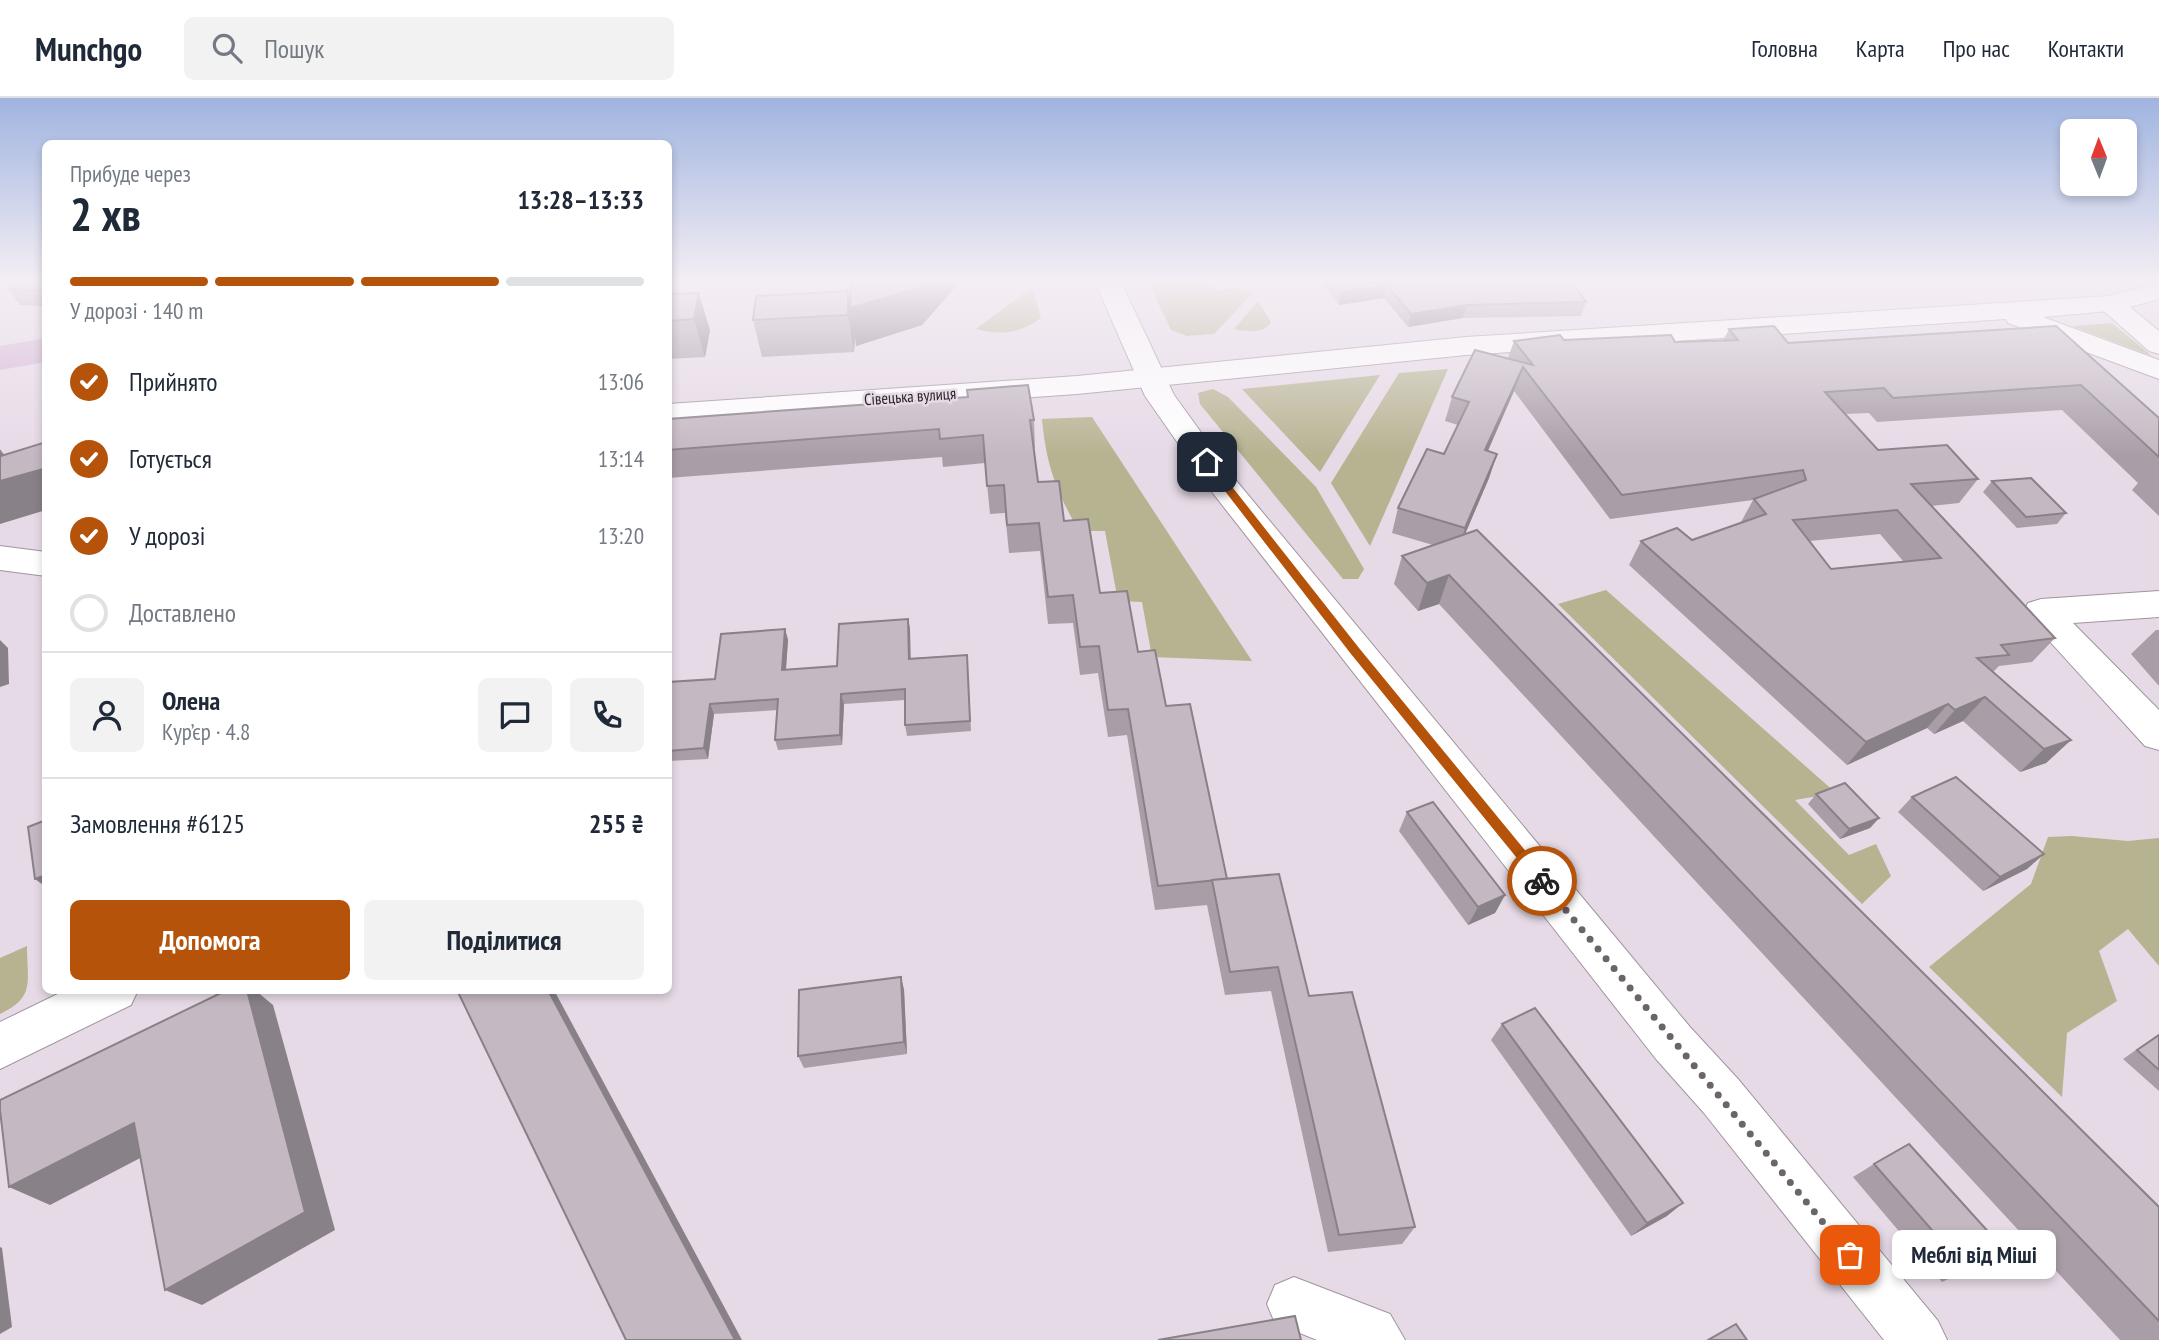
<!DOCTYPE html>
<html lang="uk">
<head>
<meta charset="utf-8">
<style>
	body { margin:0; font-family:"PT Sans Narrow",sans-serif; background:#f2f2f3; color:#1f2937; height:100vh; display:flex; flex-direction:column; font-size:26px; white-space:nowrap }
	* { box-sizing:border-box; margin:0 }
	p { font-size:23px; color:#747a83 }
	.icon { flex:none; width:38px; height:38px; fill:none; stroke:currentColor; stroke-width:2; stroke-linecap:round; stroke-linejoin:round }
	.map { position:relative; flex:1; overflow:hidden }
	.panel { position:absolute; left:42px; top:42px; width:630px; height:854px; display:flex; flex-direction:column; background:#fff; border-radius:10px; box-shadow:0 4px 10px #0003 }
	.panel>* { flex:none }
	.needle { width:46px; rotate:359deg }
	.tools { position:absolute; left:2060px; top:21px; display:grid; gap:14px }
	.tools a { display:grid; place-items:center; width:77px; height:77px; border-radius:10px; background:#fff; box-shadow:0 4px 10px #0003; font-size:35px }
	.pin { position:absolute; display:grid; place-items:center; width:60px; height:60px; color:#fff; margin:-30px; border-radius:14px; box-shadow:0 4px 10px #0006 }
	.courier { position:absolute; display:grid; place-items:center; width:70px; height:70px; margin:-35px; border:5px solid #b45309; border-radius:50%; background:#fff; color:#222; box-shadow:0 2px 9px #0007 }
	.bubble { position:absolute; height:49px; border-radius:10px; background:#fff; box-shadow:0 4px 10px #0003; font-size:23px; font-weight:700; line-height:49px; text-align:center }
	.overview em { font-style:normal; font-weight:700 }
	.overview div { display:flex; flex-direction:column-reverse }
	.overview { display:flex; align-items:center; justify-content:space-between; height:119px; padding:0 28px }
	h1 { font-size:46px; font-weight:700; line-height:52px }
	.bar { display:grid; grid-template-columns:repeat(4,1fr); gap:10px 7px; align-content:center; height:84px; padding:0 28px }
	.bar i { height:9px; border-radius:5px; background:#e0e1e3 }
	.bar .active { background:#b45309 }
	.bar p { grid-column:span 4 }
	.line { display:flex; align-items:center; gap:18px; padding:0 28px; border-top:2px solid #e0e1e3 }
	.line div { flex:1 }
	.round { display:grid; place-items:center; flex:none; width:74px; height:74px; border-radius:10px; background:#f2f2f3 }
	ol { padding:0 28px; list-style:none }
	li { display:flex; align-items:center; gap:21px; height:77px }
	li p { margin-inline-start:auto }
	li .icon { padding:7px; border-radius:50%; background:#b45309; color:#fff; stroke-width:4 }
	li:last-child { color:#747a83 }
	li i { width:38px; height:38px; border:4px solid #e0e1e3; border-radius:50% }
	.action { display:flex; gap:14px; margin-top:auto; padding:14px 28px }
	.action a { flex:1; height:80px; border-radius:10px; background:#b45309; color:#fff; font-size:28px; font-weight:700; line-height:80px; text-align:center }
	.action a+a { background:#f2f2f3; color:#1f2937 }
	header { display:flex; align-items:center; gap:42px; box-sizing:border-box; height:98px; padding:0 35px; background:#fff; border-bottom:2px solid #e0e1e3 }
	header strong { font-size:33px }
	nav { display:flex; gap:38px; margin-inline-start:auto; font-size:24px }
	.search { width:490px; height:63px; background:#f2f2f3; display:flex; align-items:center; gap:18px; box-sizing:border-box; padding:0 24px; border-radius:10px; color:#747a83; font-size:26px }
	.map>svg:first-child { display:block }
	.green { fill:#b6b391 }
	.lines { fill:none; stroke-linecap:round; stroke-linejoin:round }
	.river { fill:#d4b4d3; fill-rule:evenodd }
	.minor-casing { stroke:#a0959f; stroke-width:2 }
	.major-casing { stroke:#a0959f; stroke-width:2 }
	.minor { fill:#fff; fill-rule:evenodd }
	.major { fill:#fff; fill-rule:evenodd }
	.wall { fill:#a99ea8; fill-rule:evenodd }
	.shaded-wall { fill:#898188 }
	.building { fill:#c4b8c3; stroke:#898188; stroke-width:2; fill-rule:evenodd }
	.route { fill:#b45309 }
	.done { stroke:#6b646b; stroke-width:7; stroke-dasharray:0 12.6 }
	.labels { text-anchor:middle; stroke-width:5; stroke-linejoin:round; paint-order:stroke }
	.far-street-label { font-size:16px; fill:#292529; stroke:#e6dae6 }
</style>
</head>
<body>
<header>
<strong>Munchgo</strong>
<div class="search"><svg class="icon" aria-label="search" viewBox="0 0 24 24"><circle cx="10" cy="10" r="6"/><path d="M15 15l6 6"/></svg>Пошук</div>
<nav><a>Головна</a><a>Карта</a><a>Про нас</a><a>Контакти</a></nav>
</header>
<div class="map">
<svg width="2159" height="1242" viewBox="0 0 2159 1242">
	<rect width="100%" height="100%" fill="#e6dae6"/>
	<g class="green">
		<path d="M1148,184H1201L1218,192L1239,190L1253,195L1214,236L1187,238L1171,232Z"/>
		<path d="M1032,189L1041,220C1021,235 1000,238 976,231Z"/>
		<path d="M1258,203L1271,224C1265,236 1245,234 1234,231Z"/>
		<path d="M2112,225L2152,258L2072,228Z"/>
		<path d="M1448,271L1370,448L1331,385L1399,275Z"/>
		<path d="M1380,277L1320,374L1242,291Z"/>
		<path d="M1213,291L1228,299L1316,389L1364,471L1358,481H1343L1200,306L1198,295Z"/>
		<path d="M1092,319L1252,563L1152,559L1142,504L1118,503L1105,433H1079C1056,393 1046,366 1042,321Z"/>
		<path d="M1606,492L1836,695L1795,702L1849,757L1876,746L1891,778L1862,806L1558,506Z"/>
		<path d="M2072,738L2128,743L2159,740V868L2128,831L2099,853L2117,903L2067,935L2062,999L1929,869L2031,786L2048,739Z"/>
		<path d="M27,848C27,884 36,899 0,916V860Z"/>
	</g>
	<g class="lines">
		<path class="river" d="M46,240V264L0,272V248Z"/>
		<defs>
			<g id="minor">
				<path d="M2110,198L2120,200L2124,206L2120,212L2043,219L2159,262V281L2008,225L2006,221L1466,257L1077,296L668,324V306L1077,278L1466,239Z"/>
				<path d="M0,448L46,454V478L0,472Z"/>
				<path d="M2159,493V519L2073,525L2159,612V652L2145,648L2023,514L2028,505L2041,501Z"/>
				<path d="M66,892H138L131,907L0,971V924Z"/>
				<path d="M1294,1179L1390,1216L1405,1242H1317L1275,1225L1267,1206L1275,1187Z"/>
			</g>
			<g id="major">
				<path d="M1095,184H1121L1174,297L1234,380L1690,929L1738,981L1938,1223L1947,1242H1884L1704,1015L1656,961L1212,394L1145,298Z"/>
				<path d="M2159,185V201L2130,209L2159,233V256L2149,253L2096,206L2100,200Z"/>
			</g>
		</defs>
		<use href="#minor" class="minor-casing"/>
		<use href="#major" class="major-casing"/>
		<use href="#minor" class="minor"/>
		<use href="#major" class="major"/>
	</g>
	<g class="wall">
		<path d="M46,184V208L20,207L8,191Z"/>
		<path d="M854,184H959V185L922,227L856,248L855,237L854,254L762,259L753,222L850,204Z"/>
		<path d="M1321,184H1498L1586,204L1581,218L1463,220L1408,229L1384,200L1339,207Z"/>
		<path d="M668,196L710,232L705,259L668,261Z"/>
		<path d="M2056,228L2159,320V418L2132,392L2138,385L2062,312L1877,324L1869,315L1845,316L1878,352L1978,381L1959,405L1931,408L2055,540L2032,564L1999,568L1993,574L2071,642L2046,665L2020,674L1963,623L1934,636L1927,630L1847,667L1629,467L1641,443L1692,442L1740,426L1753,402L1610,421L1514,293L1488,353L1497,356L1489,380L1465,436L2159,1109V1242H2120L1439,506L1418,513L1394,486L1402,458L1433,447L1392,435L1398,410L1444,356L1458,327L1445,323L1452,299L1508,260L1514,243L1564,242L1675,244L1723,243L1729,231L1788,245ZM1880,436L1904,464L1831,471L1810,443Z"/>
		<path d="M668,321L1034,322L1035,350H1034L1038,384L1064,423L1100,495L1138,554L1166,608L1227,781L1309,898L1415,1129L1402,1146L1328,1154L1271,893L1225,897L1207,807L1155,812L1127,637L1108,639L1098,575L1080,577L1073,525L1048,526L1040,453L1009,455L1005,415L990,416L985,365L943,369L942,359L668,380Z"/>
		<path d="M1992,383L2066,415L2057,426L2017,430L1983,394Z"/>
		<path d="M908,521L910,531V560L967,557L971,633L907,638L905,627V602L844,606L842,647L778,652L775,642L778,612L714,616L708,661L668,663V584L715,581L785,531L788,542L786,572L837,568Z"/>
		<path d="M2156,532H2159V588L2131,556Z"/>
		<path d="M1816,696L1879,720L1870,730L1840,741L1808,706Z"/>
		<path d="M1912,699L2044,756L2027,771L1983,793L1898,714Z"/>
		<path d="M1407,714L1505,797L1495,815L1468,827L1399,733Z"/>
		<path d="M901,879L904,892L907,956L804,970L798,958Z"/>
		<path d="M1502,926L1667,1118L1631,1138L1491,942Z"/>
		<path d="M2159,936V993L2123,961Z"/>
		<path d="M1874,1066L1967,1172L1942,1184L1853,1079Z"/>
	</g>
	<g class="shaded-wall">
		<path d="M924,184H959V185L922,227L856,248L855,237L854,254L848,217V193L851,210Z"/>
		<path d="M1387,187L1384,200L1339,207L1342,194Z"/>
		<path d="M699,195L710,232L705,259L694,221Z"/>
		<path d="M1467,207L1463,220L1408,229L1411,216Z"/>
		<path d="M1523,269L1514,293L1477,377L1485,352Z"/>
		<path d="M0,352L23,377L43,371L46,412L0,426Z"/>
		<path d="M1497,356L1489,380L1457,455L1465,430Z"/>
		<path d="M1449,477L1439,506L1418,513L1427,485Z"/>
		<path d="M908,521L910,531L911,571L909,561Z"/>
		<path d="M785,531L788,542L785,583L782,572Z"/>
		<path d="M0,542L8,550L9,586L0,589Z"/>
		<path d="M841,596L844,606L842,647L840,637Z"/>
		<path d="M1985,599L1963,623L1934,636L1955,612Z"/>
		<path d="M710,606L714,616L708,661L704,650Z"/>
		<path d="M1948,606L1927,630L1847,667L1866,644Z"/>
		<path d="M2071,642L2046,665L2020,674L2044,651Z"/>
		<path d="M1879,720L1870,730L1840,741L1849,731Z"/>
		<path d="M2044,756L2027,771L1983,793L2000,779Z"/>
		<path d="M46,777V789L35,781Z"/>
		<path d="M1505,797L1495,815L1468,827L1478,809Z"/>
		<path d="M901,879L904,892L907,956L904,944Z"/>
		<path d="M247,892H255L273,907L335,1132L202,1207L165,1192Z"/>
		<path d="M548,892H554L742,1242H735Z"/>
		<path d="M134,1025L169,1045L50,1107L9,1089Z"/>
		<path d="M1683,1105L1667,1118L1631,1138L1647,1125Z"/>
		<path d="M0,1149L2,1150L12,1229L0,1236Z"/>
	</g>
	<g class="building">
		<path d="M17,184H46V193L8,191Z"/>
		<path d="M854,184H924L918,190L850,210L851,185Z"/>
		<path d="M1334,184H1572L1586,204L1467,207L1411,216L1387,187L1342,194Z"/>
		<path d="M848,193V217L753,222L756,198Z"/>
		<path d="M699,195L694,221L668,223V196Z"/>
		<path d="M1774,228L1788,245L2056,228L2159,320V359L2081,287L1893,300L1884,290L1825,294L1878,352L1947,347L1978,381L1911,386L2055,540L2001,547L2009,557L1977,560L2071,642L2044,651L1985,599L1955,612L1948,606L1866,644L1641,443L1677,430L1692,442L1766,416L1754,401L1806,382L1803,372L1622,397L1523,269L1485,352L1497,356L1465,430L1398,410L1427,351L1444,356L1469,304L1452,299L1475,252L1533,267L1514,243L1560,237L1564,242L1671,237L1675,244L1738,242L1729,231ZM1897,412L1941,460L1831,471L1793,422Z"/>
		<path d="M1028,287L1034,322H1030L1038,384L1059,383L1064,423L1088,421L1100,495L1127,493L1138,554L1155,552L1166,608L1190,606L1227,781L1158,788L1128,611L1108,612L1099,548L1080,549L1073,497L1048,499L1039,425L1007,427L1004,387L987,388L983,337L940,341L939,331L668,352V321L968,299L967,292Z"/>
		<path d="M46,344V419H45L43,371L0,383V352L1,358Z"/>
		<path d="M2031,380L2066,415L2026,419L1992,383Z"/>
		<path d="M1477,432L2159,1109V1223L1449,477L1427,485L1402,458Z"/>
		<path d="M908,521L909,561L967,557L970,623L905,627V591L841,596L840,637L775,642L778,601L710,606L704,650L668,653V584L715,581L721,536L785,531L782,572L837,568L839,526Z"/>
		<path d="M1956,679L2044,756L2000,779L1912,699Z"/>
		<path d="M1845,685L1879,720L1849,731L1816,696Z"/>
		<path d="M1433,704L1505,797L1478,809L1407,714Z"/>
		<path d="M46,722V777L35,781L28,729Z"/>
		<path d="M1279,776L1309,898L1352,894L1415,1129L1339,1137L1278,869L1230,874L1212,782Z"/>
		<path d="M901,879L904,944L798,958L799,892Z"/>
		<path d="M227,892H247L305,1114L165,1192L134,1025L9,1089L0,1012V1002Z"/>
		<path d="M457,892H548L735,1242H626Z"/>
		<path d="M1535,910L1683,1105L1647,1125L1502,926Z"/>
		<path d="M2159,937V972L2137,952Z"/>
		<path d="M1909,1046L2003,1150L1967,1172L1874,1066Z"/>
		<path d="M1295,1218L1301,1242H1158Z"/>
		<path d="M1736,1226L1747,1242H1708Z"/>
	</g>
	<linearGradient id="sky" x2="0" y2="1"><stop stop-color="#a0b4e0"/><stop offset="0.51" stop-color="#f4eef4"/><stop offset="1" stop-color="#f4eef4" stop-opacity="0"/></linearGradient>
	<rect width="2159" height="358" fill="url(#sky)"/>
	<path class="route" d="M1204,362H1211L1359,550L1547,779V786H1538L1351,556L1204,366Z"/>
	<g class="lines">
		<path class="done" d="M1542,783L1850,1157"/>
	</g>
	<g class="labels">
		<g class="far-street-label">
			<text transform="translate(910 298) rotate(-4)" y="6">Сівецька вулиця</text>
		</g>
	</g>
</svg>
<div class="tools">
<a><svg class="needle" viewBox="-14 -14 28 28"><path d="M0-13l5 13h-10z" fill="#e53935"/><path d="M0 13l5-13h-10z" fill="#747a83"/></svg></a>
</div>
<div class="pin" style="left:1850px;top:1157px;background:#ea580c"><svg class="icon" aria-label="bag" viewBox="0 0 24 24"><path d="M5 8h14l-1 12H6zM9 8a3 3 0 0 1 6 0"/></svg></div>
<div class="pin" style="left:1207px;top:364px;background:#1f2937"><svg class="icon" aria-label="home" viewBox="0 0 24 24"><path d="M3 11l9-7 9 7M6 9v11h12V9"/></svg></div>
<div class="courier" style="left:1542px;top:783px"><svg class="icon" aria-label="bike" viewBox="0 0 24 24"><circle cx="6" cy="16" r="4"/><circle cx="18" cy="16" r="4"/><path d="M6 16l4-8h5l3 8M10 8l3 8H6M13 5h3"/></svg></div>
<div class="bubble" style="left:1892px;top:1132px;width:164px">Меблі від Міші</div>
<section class="panel">
<div class="overview"><div><h1>2 хв</h1><p>Прибуде через</p></div><em>13:28–13:33</em></div>
<div class="bar"><i class="active"></i><i class="active"></i><i class="active"></i><i></i><p>У дорозі · 140 m</p></div>
<ol>
<li><svg class="icon" aria-label="check" viewBox="0 0 24 24"><path d="M5 12l5 5 9-10"/></svg>Прийнято<p>13:06</p></li>
<li><svg class="icon" aria-label="check" viewBox="0 0 24 24"><path d="M5 12l5 5 9-10"/></svg>Готується<p>13:14</p></li>
<li><svg class="icon" aria-label="check" viewBox="0 0 24 24"><path d="M5 12l5 5 9-10"/></svg>У дорозі<p>13:20</p></li>
<li><i></i>Доставлено</li>
</ol>
<div class="line" style="height:126px"><a class="round"><svg class="icon" aria-label="person" viewBox="0 0 24 24"><circle cx="12" cy="8" r="4"/><path d="M4 21q1-7 8-7t8 7"/></svg></a><div><b>Олена</b><p>Кур’єр · 4.8</p></div><a class="round"><svg class="icon" aria-label="chat" viewBox="0 0 24 24"><path d="M4 5h16v11H9l-5 4z"/></svg></a><a class="round"><svg class="icon" aria-label="phone" viewBox="0 0 24 24"><path d="M5 4h4l2 5-3 2q2 4 5 5l2-3 5 2v4C11 20 4 13 5 4z"/></svg></a></div>
<div class="line" style="height:91px"><div>Замовлення #6125</div><b>255 ₴</b></div>
<div class="action"><a>Допомога</a><a>Поділитися</a></div>
</section>
</div>
</body>
</html>
